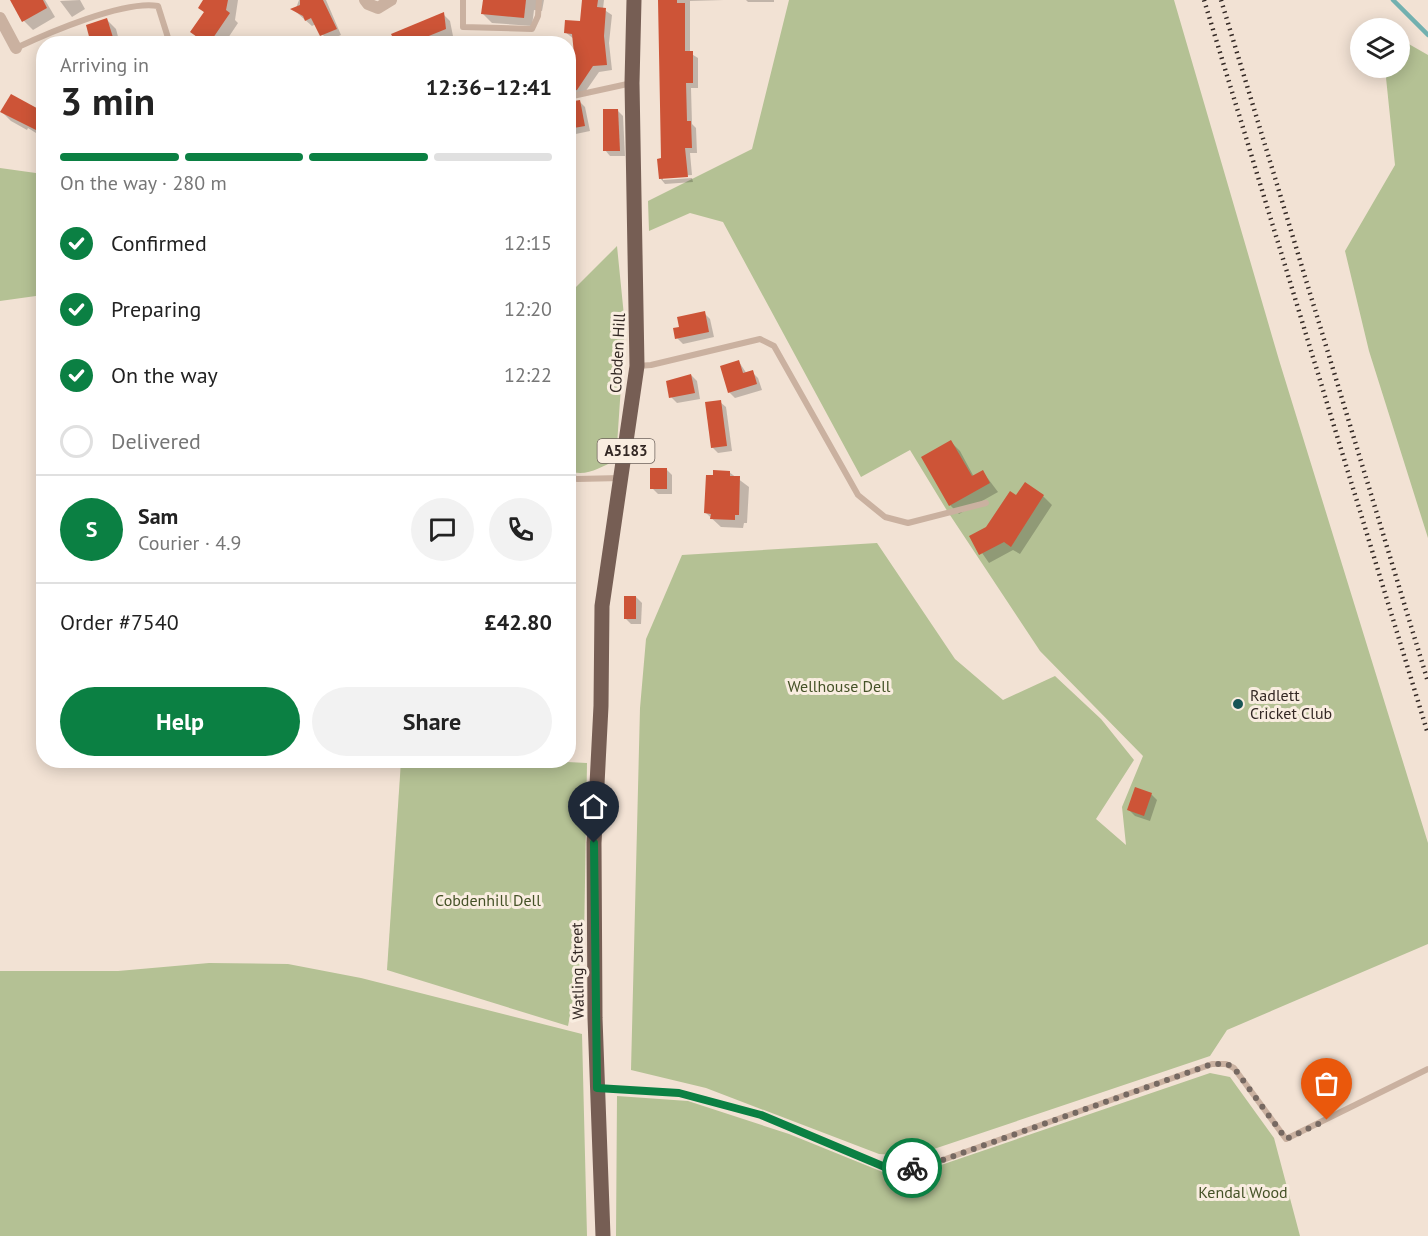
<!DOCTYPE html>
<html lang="en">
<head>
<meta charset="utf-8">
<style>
	body { margin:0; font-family:"PT Sans",sans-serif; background:#f2f2f2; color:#222; height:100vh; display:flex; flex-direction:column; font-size:22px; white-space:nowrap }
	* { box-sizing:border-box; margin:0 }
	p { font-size:20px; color:#767676 }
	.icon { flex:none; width:33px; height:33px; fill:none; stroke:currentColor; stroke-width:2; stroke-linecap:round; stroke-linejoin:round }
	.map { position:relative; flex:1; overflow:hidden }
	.panel { position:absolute; left:36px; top:36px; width:540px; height:732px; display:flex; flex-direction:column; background:#fff; border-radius:24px; box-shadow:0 3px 15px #0003 }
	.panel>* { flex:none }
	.tools { position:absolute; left:1350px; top:18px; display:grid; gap:12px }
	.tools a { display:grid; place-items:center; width:60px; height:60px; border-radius:50%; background:#fff; box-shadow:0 3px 15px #0003; font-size:30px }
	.pin { position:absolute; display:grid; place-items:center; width:51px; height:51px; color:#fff; margin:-62px -26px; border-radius:50% 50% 50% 0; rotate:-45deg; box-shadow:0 0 6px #0007 }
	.pin .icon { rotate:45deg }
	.courier { position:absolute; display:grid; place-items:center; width:60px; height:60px; margin:-30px; border:4px solid #0b8043; border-radius:50%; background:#fff; color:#222; box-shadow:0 2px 8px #0007 }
	.headline em { font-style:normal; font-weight:600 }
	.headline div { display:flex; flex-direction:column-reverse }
	.headline { display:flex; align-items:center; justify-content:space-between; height:102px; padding:0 24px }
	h1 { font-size:39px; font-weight:600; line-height:45px }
	.bar { display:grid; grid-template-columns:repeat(4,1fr); gap:9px 6px; align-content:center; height:72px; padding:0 24px }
	.bar i { height:8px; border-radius:4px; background:#e0e0e0 }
	.bar .active { background:#0b8043 }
	.bar p { grid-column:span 4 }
	.line { display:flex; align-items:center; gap:15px; padding:0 24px; border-top:2px solid #e0e0e0 }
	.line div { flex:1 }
	.round { display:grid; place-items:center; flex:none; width:63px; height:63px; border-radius:32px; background:#f2f2f2 }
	ol { padding:0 24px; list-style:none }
	li { display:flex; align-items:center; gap:18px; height:66px }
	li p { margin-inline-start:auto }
	li .icon { padding:6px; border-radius:50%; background:#0b8043; color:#fff; stroke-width:4 }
	li:last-child { color:#767676 }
	li i { width:33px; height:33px; border:3px solid #e0e0e0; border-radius:50% }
	.cta { display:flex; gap:12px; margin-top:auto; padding:12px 24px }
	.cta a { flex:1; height:69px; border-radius:36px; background:#0b8043; color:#fff; font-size:24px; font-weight:600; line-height:69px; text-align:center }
	.cta a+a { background:#f2f2f2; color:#222 }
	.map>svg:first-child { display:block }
	.green { fill:#b4c194 }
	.shadow { fill:#0003 }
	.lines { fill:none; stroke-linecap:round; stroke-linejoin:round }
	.stream { stroke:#72b0af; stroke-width:4.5 }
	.building { fill:#cd5437 }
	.lane { stroke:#cab1a0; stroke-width:6 }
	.street { stroke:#cab1a0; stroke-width:12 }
	.primary { stroke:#765e54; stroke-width:15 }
	.rail { stroke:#332824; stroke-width:4.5; stroke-dasharray:1.5 4.5; stroke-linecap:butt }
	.done { stroke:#766962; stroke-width:6; stroke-dasharray:0 10.8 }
	.route { stroke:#0b8043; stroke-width:8 }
	.poi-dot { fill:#185556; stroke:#f9ede0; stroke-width:2 }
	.labels { text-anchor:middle; stroke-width:6; stroke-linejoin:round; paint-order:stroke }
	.shield { fill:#f9ede0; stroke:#6e635c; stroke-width:1.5 }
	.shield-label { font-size:15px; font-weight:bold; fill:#332824 }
	.street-label { font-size:16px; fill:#332824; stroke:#f9ede0 }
	.park-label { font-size:16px; fill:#455227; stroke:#f9ede0 }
	.poi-label { font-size:16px; fill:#332824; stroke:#f9ede0; text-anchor:start }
</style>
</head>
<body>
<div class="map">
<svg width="1428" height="1236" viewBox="0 0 1428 1236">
	<rect width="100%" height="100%" fill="#f2e2d4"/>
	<g class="green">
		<path d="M789,0H1174L1279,360L1428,843V944L1227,1030L1210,1056L913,1156L879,1154L706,1088L631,1070L640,708L646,639L682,555L877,543L955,659L1003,700L1055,676L1101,719L1134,760L1096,819L1126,845L1122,807L1143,756L1040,651L946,509L910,450L861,477L723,222L690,213L649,231L648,201L752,149Z"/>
		<path d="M1400,39L1428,55V538L1369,351L1345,251L1395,165L1385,68H1400Z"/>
		<path d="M0,168L43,174V295L0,301Z"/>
		<path d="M617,246L625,326L616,460C599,468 587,477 568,471L569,294Z"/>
		<path d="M528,760L587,763L584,941L568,1026L387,970L401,761Z"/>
		<path d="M209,963L288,964L361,978L582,1034L587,1236H0V971H118Z"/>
		<path d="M1210,1073L1230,1077L1274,1138L1300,1236H616L617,1096L688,1101L789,1134L900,1179Z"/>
	</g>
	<g class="shadow">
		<path d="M12,0H45L55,17L33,30L24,21Z"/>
		<path d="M80,0L85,9L72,17L60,1Z"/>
		<path d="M205,0H238L235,20L238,23L224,44H204L192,32L205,13L200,8Z"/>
		<path d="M299,0H326L341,35L327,41L316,24L312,26L295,11Z"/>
		<path d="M484,0H544L542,11L534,10L532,26L492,23L483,14Z"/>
		<path d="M583,0H604L603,9L612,15L609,43L612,70L599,72L583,95L569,99L570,103L579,101L585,107L590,131L571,135L568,133V76L578,74L574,39L565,32L581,23Z"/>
		<path d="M664,0H724L690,1V53L698,58V88H691L692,124L696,128L697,153H690L692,175L663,177V180L692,178L693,182L665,184L660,178L663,160Z"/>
		<path d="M746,0H774V2H748Z"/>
		<path d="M443,14L450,21L453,36L433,44H390L397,42Z"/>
		<path d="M107,20L116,29L120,44H93Z"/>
		<path d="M617,110L623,116L625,156H610L605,150Z"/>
		<path d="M2,112L44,114V138L28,128L27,130L11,121Z"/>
		<path d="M704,313L710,319L714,337L683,344L677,338L681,328Z"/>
		<path d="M739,362L747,374L752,372L758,378L762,390L735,398L729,392Z"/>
		<path d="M691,375L697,381L700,399L677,403L671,397Z"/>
		<path d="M720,402L726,407L732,451L718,453L712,447Z"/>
		<path d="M951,442L960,451L974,477L983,472L998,492L959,514L950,505Z"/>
		<path d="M666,469L672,475V494H658L652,488Z"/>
		<path d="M729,472L749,487L747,523H744L743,528L721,527L706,513L714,477Z"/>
		<path d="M1043,496L1052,505L1020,554L1013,550L989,563L971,537L987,528L1017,497Z"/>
		<path d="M568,546L575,552L576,568H568Z"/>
		<path d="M636,597L642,603L641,624H631L625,618Z"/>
		<path d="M1151,794L1157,800L1150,821L1135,816L1129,810Z"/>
	</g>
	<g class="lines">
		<path class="stream" d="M1393,0L1428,35"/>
	</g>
	<g class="building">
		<path d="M10,0H43L47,8L22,22Z"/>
		<path d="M203,0H228L226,10L230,13L213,38V44H207L190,32L204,12L198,8Z"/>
		<path d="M300,0H323L337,29L320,36L311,18L305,21L303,16L290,9L300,5Z"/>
		<path d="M483,0H526L524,18L481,14Z"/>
		<path d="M582,0H598L597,7L606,8L604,36L607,65L593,66L577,90L568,92V72L576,73L572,34L564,33L565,20L580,21Z"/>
		<path d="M658,0H677V3H685V51H693V83H686L687,121H691L692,148H685L688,177L659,179L657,159L661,158Z"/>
		<path d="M444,12L446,29L409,44H396L391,34Z"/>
		<path d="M107,18L115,44H91L86,25Z"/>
		<path d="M11,94L44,112V134L0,112Z"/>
		<path d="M580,100L585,126L568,129V102Z"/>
		<path d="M603,109H618L620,151H603Z"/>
		<path d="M705,311L709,332L675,339L673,328L679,327L677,317Z"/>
		<path d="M739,360L743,373L753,370L757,384L728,393L720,366Z"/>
		<path d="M691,374L695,393L669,398L666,381Z"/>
		<path d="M721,400L727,446L711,448L705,402Z"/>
		<path d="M951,440L972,476L983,470L990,483L949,506L921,457Z"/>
		<rect x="650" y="468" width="17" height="21"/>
		<path d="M713,470L730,471V476H740L739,515H735V520L710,519L711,514L704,513L706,475H713Z"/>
		<path d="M1025,482L1044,495L1011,547L1004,542L979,555L969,536L986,527L1010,491L1016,495Z"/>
		<rect x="624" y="596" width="12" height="23"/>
		<path d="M1135,787L1152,793L1144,816L1127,810Z"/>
	</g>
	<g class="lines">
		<g class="lane">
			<path d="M463,0V27L532,29L538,16L539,0"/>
			<path d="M16,48C48,33 124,0 158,6L170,44"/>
			<path d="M568,97L632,83"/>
			<path d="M638,366L651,365L760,339L774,346L858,495L885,517L908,523L986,503"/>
			<path d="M568,476L577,479L621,478"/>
			<path d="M598,1088L679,1093L761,1115L892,1170L926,1166L1212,1064H1226L1234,1068L1286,1139L1428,1069"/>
		</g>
		<g class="street">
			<path d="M365,0L368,4L378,8L391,0"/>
			<path d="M0,18L16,48"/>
		</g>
		<path class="primary" d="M603,1236L595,1018L594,843L601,706L602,606L637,366L632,83L634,0"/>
		<g class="rail">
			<path d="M1204,0L1428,734"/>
			<path d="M1221,0L1428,682"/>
		</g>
	</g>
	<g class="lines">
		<path class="done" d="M912,1168L926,1166L1212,1064H1227L1234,1068L1286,1139L1327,1120"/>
		<path class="route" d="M594,843L597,1088L679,1093L761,1115L892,1170L912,1168"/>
	</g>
	<circle class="poi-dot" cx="1238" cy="704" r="6"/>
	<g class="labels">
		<rect class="shield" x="597.5" y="439" width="57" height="24" rx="4.5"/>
		<g class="shield-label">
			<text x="626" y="456">A5183</text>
		</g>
		<g class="street-label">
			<text transform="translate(617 353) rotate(-87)" y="6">Cobden Hill</text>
			<text transform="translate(577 971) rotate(-91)" y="6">Watling Street</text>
		</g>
		<g class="park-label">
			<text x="839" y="692">Wellhouse Dell</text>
			<text x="488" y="906">Cobdenhill Dell</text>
			<text x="1243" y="1198">Kendal Wood</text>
		</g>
		<g class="poi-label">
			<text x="1250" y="701">Radlett<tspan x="1250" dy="18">Cricket Club</tspan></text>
		</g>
	</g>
</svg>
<div class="tools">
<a><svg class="icon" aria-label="layers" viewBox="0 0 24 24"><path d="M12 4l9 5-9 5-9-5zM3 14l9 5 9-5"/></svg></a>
</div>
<div class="pin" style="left:1327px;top:1120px;background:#ea580c"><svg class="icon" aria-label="bag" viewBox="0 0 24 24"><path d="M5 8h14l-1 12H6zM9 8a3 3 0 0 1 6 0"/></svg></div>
<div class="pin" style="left:594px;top:843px;background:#1f2937"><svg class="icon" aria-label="home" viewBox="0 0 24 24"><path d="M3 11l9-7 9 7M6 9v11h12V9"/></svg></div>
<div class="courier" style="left:912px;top:1168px"><svg class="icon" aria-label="bike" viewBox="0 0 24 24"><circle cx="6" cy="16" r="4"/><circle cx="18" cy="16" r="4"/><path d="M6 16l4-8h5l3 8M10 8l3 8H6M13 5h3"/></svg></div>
<section class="panel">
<div class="headline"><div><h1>3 min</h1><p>Arriving in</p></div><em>12:36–12:41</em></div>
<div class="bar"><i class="active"></i><i class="active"></i><i class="active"></i><i></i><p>On the way · 280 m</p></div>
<ol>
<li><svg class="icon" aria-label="check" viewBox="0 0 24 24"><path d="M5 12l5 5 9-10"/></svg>Confirmed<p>12:15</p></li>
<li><svg class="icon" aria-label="check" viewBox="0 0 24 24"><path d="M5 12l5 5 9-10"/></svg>Preparing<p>12:20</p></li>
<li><svg class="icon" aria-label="check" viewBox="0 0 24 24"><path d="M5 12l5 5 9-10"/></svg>On the way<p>12:22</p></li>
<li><i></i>Delivered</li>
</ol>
<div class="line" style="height:108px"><b class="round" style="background:#0b8043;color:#fff">S</b><div><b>Sam</b><p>Courier · 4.9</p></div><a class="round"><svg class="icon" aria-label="chat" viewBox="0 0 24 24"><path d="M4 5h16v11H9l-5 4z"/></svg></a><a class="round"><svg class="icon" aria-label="phone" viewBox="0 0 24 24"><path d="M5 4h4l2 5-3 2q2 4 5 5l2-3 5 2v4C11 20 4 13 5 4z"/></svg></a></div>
<div class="line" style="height:78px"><div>Order #7540</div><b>£42.80</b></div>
<div class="cta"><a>Help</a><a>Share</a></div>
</section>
</div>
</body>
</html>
